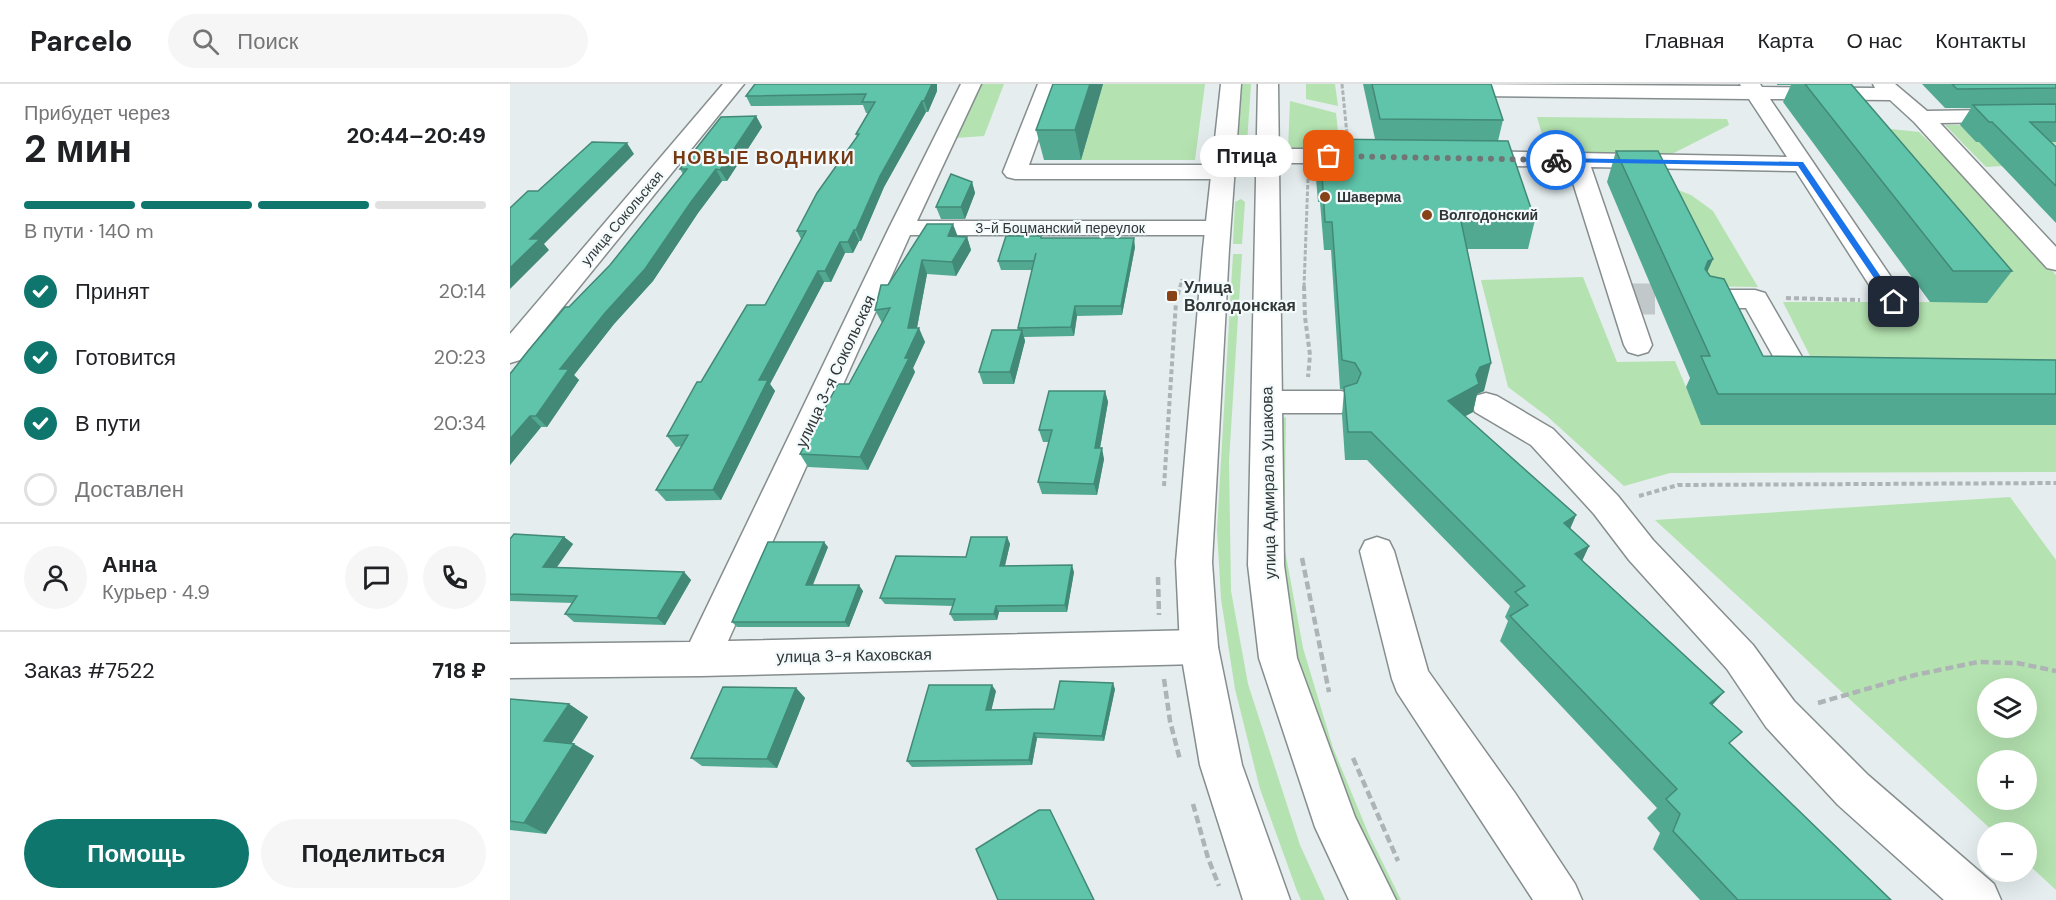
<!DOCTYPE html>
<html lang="ru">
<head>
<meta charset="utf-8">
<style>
	body { margin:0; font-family:"DM Sans",sans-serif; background:#f6f6f6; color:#202124; height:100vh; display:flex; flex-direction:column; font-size:22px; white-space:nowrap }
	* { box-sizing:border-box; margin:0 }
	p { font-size:20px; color:#757577 }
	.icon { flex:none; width:33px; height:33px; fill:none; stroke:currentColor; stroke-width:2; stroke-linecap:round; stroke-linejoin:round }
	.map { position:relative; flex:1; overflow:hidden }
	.details { display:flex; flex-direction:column; background:#fff; width:510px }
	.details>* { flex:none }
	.controls { position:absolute; left:1467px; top:594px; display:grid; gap:12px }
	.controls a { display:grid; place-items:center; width:60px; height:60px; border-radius:50%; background:#fff; box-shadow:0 6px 24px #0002; font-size:30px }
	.pin { position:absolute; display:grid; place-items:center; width:51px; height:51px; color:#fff; margin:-26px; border-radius:12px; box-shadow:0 3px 9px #0006 }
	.courier { position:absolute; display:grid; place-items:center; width:60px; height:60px; margin:-30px; border:4px solid #1a73e8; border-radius:50%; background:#fff; color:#222; box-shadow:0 2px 8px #0007 }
	.bubble { position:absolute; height:42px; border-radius:21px; background:#fff; box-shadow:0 6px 24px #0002; font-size:20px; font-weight:700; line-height:42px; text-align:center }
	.head em { font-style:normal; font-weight:700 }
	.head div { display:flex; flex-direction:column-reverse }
	.head { display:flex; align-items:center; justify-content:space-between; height:102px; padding:0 24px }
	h1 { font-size:39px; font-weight:700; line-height:45px }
	.bar { display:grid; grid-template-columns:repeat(4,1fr); gap:9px 6px; align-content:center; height:72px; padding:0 24px }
	.bar i { height:8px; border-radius:4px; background:#e0e0e0 }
	.bar .current { background:#0f766e }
	.bar p { grid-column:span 4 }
	.line { display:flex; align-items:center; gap:15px; padding:0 24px; border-top:2px solid #e0e0e0 }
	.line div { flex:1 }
	.round { display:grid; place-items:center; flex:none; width:63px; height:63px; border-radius:32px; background:#f6f6f6 }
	ol { padding:0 24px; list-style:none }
	li { display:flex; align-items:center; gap:18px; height:66px }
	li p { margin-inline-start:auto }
	li .icon { padding:6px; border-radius:50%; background:#0f766e; color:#fff; stroke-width:4 }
	li:last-child { color:#757577 }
	li i { width:33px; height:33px; border:3px solid #e0e0e0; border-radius:50% }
	.action { display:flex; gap:12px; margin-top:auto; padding:12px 24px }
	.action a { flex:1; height:69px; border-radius:36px; background:#0f766e; color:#fff; font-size:24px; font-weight:700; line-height:69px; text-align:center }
	.action a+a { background:#f6f6f6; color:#202124 }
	header { display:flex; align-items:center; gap:36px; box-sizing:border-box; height:84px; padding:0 30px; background:#fff; border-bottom:2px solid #e0e0e0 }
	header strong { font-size:28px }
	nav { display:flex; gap:33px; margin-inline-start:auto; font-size:21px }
	.search { width:420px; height:54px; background:#f6f6f6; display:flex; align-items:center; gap:15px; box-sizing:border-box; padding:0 21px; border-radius:33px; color:#757577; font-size:22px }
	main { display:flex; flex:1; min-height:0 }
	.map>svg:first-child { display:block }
	.green { fill:#b4e2b0; fill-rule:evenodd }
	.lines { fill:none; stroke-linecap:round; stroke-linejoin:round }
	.minor-tunnel { stroke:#c1c8c9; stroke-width:31; stroke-dasharray:31 15; stroke-linecap:butt }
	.minor-casing { stroke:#868d8e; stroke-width:3 }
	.major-casing { stroke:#868d8e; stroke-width:3 }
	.path-far2 { stroke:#aeb4b5; stroke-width:3; stroke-dasharray:4.5 2; stroke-linecap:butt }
	.path-far1 { stroke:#aeb4b5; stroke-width:4; stroke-dasharray:5 3; stroke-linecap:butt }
	.path { stroke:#aeb4b5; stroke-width:4.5; stroke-dasharray:8 4; stroke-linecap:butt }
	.minor { fill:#fff; fill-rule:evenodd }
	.major { fill:#fff; fill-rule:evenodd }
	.wall { fill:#52a992 }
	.shaded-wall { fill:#428977 }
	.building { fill:#5fc4aa; stroke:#428977; stroke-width:1.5 }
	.route { fill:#1a73e8 }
	.done { stroke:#717576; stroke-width:6; stroke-dasharray:0 10.8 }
	.poi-dot { fill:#874218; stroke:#f2fafb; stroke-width:2 }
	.labels { text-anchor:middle; stroke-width:4.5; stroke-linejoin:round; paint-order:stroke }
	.far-poi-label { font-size:14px; font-weight:bold; fill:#323536; stroke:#f2fafb; text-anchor:start }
	.far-street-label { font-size:14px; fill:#323536; stroke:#f2fafb }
	.poi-label { font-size:16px; font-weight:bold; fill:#323536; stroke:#f2fafb; text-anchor:start }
	.street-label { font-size:16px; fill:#323536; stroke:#f2fafb }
	.far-district-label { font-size:18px; font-weight:bold; letter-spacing:1.5px; fill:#773913; stroke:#f2fafb }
</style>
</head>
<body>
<header>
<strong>Parcelo</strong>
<div class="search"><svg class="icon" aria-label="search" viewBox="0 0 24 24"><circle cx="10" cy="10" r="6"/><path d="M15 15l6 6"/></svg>Поиск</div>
<nav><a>Главная</a><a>Карта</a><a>О нас</a><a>Контакты</a></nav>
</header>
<main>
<section class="details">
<div class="head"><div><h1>2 мин</h1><p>Прибудет через</p></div><em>20:44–20:49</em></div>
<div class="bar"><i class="current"></i><i class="current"></i><i class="current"></i><i></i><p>В пути · 140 m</p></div>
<ol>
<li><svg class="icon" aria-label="check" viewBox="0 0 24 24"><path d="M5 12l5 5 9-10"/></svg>Принят<p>20:14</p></li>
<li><svg class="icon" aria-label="check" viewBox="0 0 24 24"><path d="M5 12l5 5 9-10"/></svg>Готовится<p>20:23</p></li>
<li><svg class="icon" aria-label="check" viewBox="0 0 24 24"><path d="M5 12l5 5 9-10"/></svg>В пути<p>20:34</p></li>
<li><i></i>Доставлен</li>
</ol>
<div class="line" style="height:108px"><a class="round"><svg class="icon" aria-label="person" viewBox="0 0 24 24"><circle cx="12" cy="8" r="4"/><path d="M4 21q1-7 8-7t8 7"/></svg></a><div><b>Анна</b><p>Курьер · 4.9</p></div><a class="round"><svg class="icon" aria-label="chat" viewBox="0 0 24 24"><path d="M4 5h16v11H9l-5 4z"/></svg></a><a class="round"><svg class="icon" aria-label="phone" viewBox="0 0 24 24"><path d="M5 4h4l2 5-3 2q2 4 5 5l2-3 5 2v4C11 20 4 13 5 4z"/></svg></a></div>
<div class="line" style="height:78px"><div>Заказ #7522</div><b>718 ₽</b></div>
<div class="action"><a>Помощь</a><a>Поделиться</a></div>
</section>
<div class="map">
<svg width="1546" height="816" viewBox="0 0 1546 816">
	<rect width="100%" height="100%" fill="#e5edee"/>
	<g class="green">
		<path d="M468,0H494L474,52L445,54Z"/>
		<path d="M593,0H695L685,76H571Z"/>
		<path d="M732,0H741L735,88H726Z"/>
		<path d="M796,0H825L828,22L796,15Z"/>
		<path d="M780,17L826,29L830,66H778Z"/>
		<path d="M1027,33L1217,35L1219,41L1156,73L1038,71Z"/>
		<path d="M1334,40L1409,48L1467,104L1546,191V283L1302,276L1273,218H1476Z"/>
		<path d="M1435,41H1450L1466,58H1546V97L1492,82L1476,83Z"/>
		<path d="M1158,102L1181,111L1203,127L1248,203L1187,202Z"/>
		<path d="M731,115L735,118L732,160H723L725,118Z"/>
		<path d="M723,170H732L719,377L721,507L738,600L790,761L815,816H791L787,807L750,705L725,605L711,515L707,446Z"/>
		<path d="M1073,193L1107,278L1165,277L1192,341H1546V388L1160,389L1114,402L1038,333L998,303L971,196Z"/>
		<path d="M776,333L774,461L793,564L823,664L859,751L891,816H873L780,569L765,467L766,336Z"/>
		<path d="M1500,413L1546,476V806L1517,779L1516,748H1484L1145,436ZM1478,604H1516V644H1478ZM1478,676H1516V716H1478Z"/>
	</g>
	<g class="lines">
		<path class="minor-tunnel" d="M1114,215H1191"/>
		<defs>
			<g id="minor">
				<path d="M213,0H234L10,276L0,279V250Z"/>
				<path d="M451,0H471L407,137H708L717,139L720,144L717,149L708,151H400L218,557L689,546L702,551L708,563L702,575L689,580L191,592L0,594V560L180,558L379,144Z"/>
				<path d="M528,0H548L519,81H715L723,83L727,88L723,93L715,95H505L497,93L493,88Z"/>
				<path d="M955,0L1231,2L1230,0H1250L1252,3L1365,4L1363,0H1385L1417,27L1546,25V37L1430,39L1546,163V186L1537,184L1404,38L1380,16L1260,15L1398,218L1394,224L1384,227L1374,224L1286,87L1081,83L1142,261L1138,268L1128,271L1118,268L1114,261L1058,83L959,81L951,79L948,74L951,69L959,67L1277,73L1239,15L967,12L960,10Z"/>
				<path d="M759,65H851L859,67L862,72L859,77L851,79H759L751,77L748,72L751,67Z"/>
				<path d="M1196,206H1245L1255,209L1296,280L1320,284L1325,291L1320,298L1310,301L1277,297L1236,224H1196L1186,221L1183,215L1186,209Z"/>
				<path d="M757,307H831L842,310L846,318L842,326L831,329H757L746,326L742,318L746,310Z"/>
				<path d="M976,309L987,312L1043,345L1108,412L1143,456L1243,561L1284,617L1358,691L1484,800L1491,816H1434L1328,721L1256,643L1217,585L1119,476L1084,430L1021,361L965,328L961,320L965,312Z"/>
				<path d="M867,453L879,457L884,467L918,587L1005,709L1065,800L1072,816H1023L887,608L882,595L850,467L855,457Z"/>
			</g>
			<g id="major">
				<path d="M711,0H731L719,165L702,478L708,563L732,681L780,816H733L690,681L670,563L666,478L693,165Z"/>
				<path d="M748,0H768L774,481L787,574L845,733L886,816H839L805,743L749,574L738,481Z"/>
			</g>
		</defs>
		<use href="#minor" class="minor-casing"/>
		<use href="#major" class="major-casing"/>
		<g class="path-far2">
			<path d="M832,0L837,50"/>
			<path d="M670,203L672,195"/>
			<path d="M794,203L798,94"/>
		</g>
		<g class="path-far1">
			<path d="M794,202L795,233L800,271L798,293"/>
			<path d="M1276,214L1350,216"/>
			<path d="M654,402L666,218L670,202"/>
			<path d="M1129,412L1168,401L1546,399"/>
		</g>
		<g class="path">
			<path d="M792,474L819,608"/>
			<path d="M648,493L649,531"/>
			<path d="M654,595L660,637L670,676"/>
			<path d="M1308,619L1405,591L1468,578L1507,579L1546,587"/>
			<path d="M843,674L888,777"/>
			<path d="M683,720L698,774L709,802"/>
		</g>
		<use href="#minor" class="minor"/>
		<use href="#major" class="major"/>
	</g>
	<g class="wall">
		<path d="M245,0H427V7L418,28H416L374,103L351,157H349L343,169H335L321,198H314L260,300L265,307L211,416L156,417L146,406L172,362L166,363L157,352L191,298L255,221L291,155L287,147L347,53L346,50L358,29H356L353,21L241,22L236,12Z"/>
		<path d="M543,0H593L571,76H534L526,46Z"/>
		<path d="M853,0H981L993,36L988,57L1025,136L1018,165H957L974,307L967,310L963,328L955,332L1066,431L1060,445L1079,462L1072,476L1214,608L1202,621L1220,660L1381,816H1190L1143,765L1150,749L1137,734L1147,724L990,557L998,537L995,533L1000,522L857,376H835L832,331L834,306L830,305L821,166H814L810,118H808L805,83L806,55H865Z"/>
		<path d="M1267,0H1341L1502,187L1477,219L1420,218L1273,18L1281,1H1267Z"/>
		<path d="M1412,0H1546V58H1541L1546,63V139L1469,58H1466L1450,41L1461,24H1435Z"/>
		<path d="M246,32L252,43L217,97H212L188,129L143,197L104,240L64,291L69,296L37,343H31L0,381V290L59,223L100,181L173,90L170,85Z"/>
		<path d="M1106,67L1203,175L1197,188L1253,272L1546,276V341H1191L1176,303L1180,294L1097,98Z"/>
		<path d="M462,98L465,109L455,135H431L426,123Z"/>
		<path d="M417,140L447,152L457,153L461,166L446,192L417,190L407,244L415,258L403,284L405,288L358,386L298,383L290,370L339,300L372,239L365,226L378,201Z"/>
		<path d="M532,154L625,163L612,231L567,232L564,252L514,253L515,257L504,300H473L469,288L508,246V244L522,186H491L488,177Z"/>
		<path d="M595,307L598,318L590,364L594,375L587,411L532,410L528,398L539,358H533L529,346Z"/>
		<path d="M54,453L63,460L47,483L174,488L181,496L155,541L64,538L55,530L63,519L0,517V455Z"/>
		<path d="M497,453L500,460L495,482L564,488L557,528H489L487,536L444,537L440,530L443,522L375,520L370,514Z"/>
		<path d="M318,463L303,501L353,507L339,543H227L222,538Z"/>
		<path d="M286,604L295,614L267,684L192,682L181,674Z"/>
		<path d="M605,605L594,657L527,654L522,681L402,683L397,677L486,607L481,626L544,625Z"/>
		<path d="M0,615L59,620L78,633L61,659L84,672L36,750L0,746Z"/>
	</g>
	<g class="shaded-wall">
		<path d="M422,0H427V7L418,28L414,17Z"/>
		<path d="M580,0H593L571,76L565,46Z"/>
		<path d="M412,17L416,28L374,103L351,157L346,146L370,92Z"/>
		<path d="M246,32L252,43L217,97L210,86Z"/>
		<path d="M117,59L124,70L34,160L39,166L0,205V184L20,155Z"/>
		<path d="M206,85L212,97L188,129L143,197L104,240L64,291L69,296L37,343L26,332L50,285Z"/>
		<path d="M462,98L465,109L455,135L451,123Z"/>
		<path d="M443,140L448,153L438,152Z"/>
		<path d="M344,146L349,157L343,169L338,158Z"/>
		<path d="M457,153L461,166L446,192L442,178Z"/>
		<path d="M624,154L625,163L612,231L611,222Z"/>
		<path d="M330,158L335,169L321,198L315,187Z"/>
		<path d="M1203,175L1189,206L1198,177Z"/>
		<path d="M412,176L417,190L405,254L409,244L415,258L403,284L405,288L358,386L350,373L395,274L398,244Z"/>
		<path d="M308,187L314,198L260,300L265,307L211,416L203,406L249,296Z"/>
		<path d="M565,222L567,232L564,252L561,243Z"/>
		<path d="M512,246L515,257L504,300L500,288Z"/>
		<path d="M981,279L974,307L967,310L963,328L932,345L938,317L970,283Z"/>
		<path d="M595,307L598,318L588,375L585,364Z"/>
		<path d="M20,332L31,343L0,381V355Z"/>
		<path d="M592,364L594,375L587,411L584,400Z"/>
		<path d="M1066,431L1054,458V439Z"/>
		<path d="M54,453L63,460L42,490L33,483Z"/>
		<path d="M497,453L500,460L493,489L490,482Z"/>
		<path d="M314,458L318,463L300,507L296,501Z"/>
		<path d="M1079,462L1067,488L1065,470Z"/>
		<path d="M562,481L564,488L557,528L555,521Z"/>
		<path d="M174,488L181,496L155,541L147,534Z"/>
		<path d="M349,501L353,507L339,543L335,538Z"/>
		<path d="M486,522L489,528L487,536L484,530Z"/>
		<path d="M603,599L605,605L594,657L592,652Z"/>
		<path d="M482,601L486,607L480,632L476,626Z"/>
		<path d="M286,604L295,614L267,684L257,675Z"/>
		<path d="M1214,608L1193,631L1200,619Z"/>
		<path d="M59,620L78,633L55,670L34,657Z"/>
		<path d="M524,649L527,654L522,681L519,676Z"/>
		<path d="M64,660L84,672L36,750L14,739Z"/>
	</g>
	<g class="building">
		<path d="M245,0H422L414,17H412L370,92L346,146H344L338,158H330L315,187H308L249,296H258L203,406H146L178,351L157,352L187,298H191L237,221H255L296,147H287L307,109L349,50H346L365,18H352L356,10L236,12Z"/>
		<path d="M543,0H580L565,46H526Z"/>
		<path d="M862,0H981L993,36L870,35Z"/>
		<path d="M1295,0H1341L1502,187H1443Z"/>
		<path d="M1442,0H1546V4L1447,5Z"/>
		<path d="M1546,20V38H1520L1546,63V102L1482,38H1479L1463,21Z"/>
		<path d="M246,32L210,86L206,85L181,118L135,185L95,229L50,285H59L26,332H20L0,355V290L18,267L55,223H59L100,181L177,85H170L211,33Z"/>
		<path d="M806,55L998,57L1025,136L951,137L981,279L970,283L966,291L969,300L938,317L1066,431L1054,439L1079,462L1065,470L1214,608L1200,619L1232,648L1219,659L1381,816H1228L1163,747L1170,730L1156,715L1167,705L1000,532L1018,521L1005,508L1015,502L861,348H838L834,303L847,299L851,289L845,279L832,276L822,138H815L812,90H809Z"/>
		<path d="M82,58L117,59L20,155H30L0,184V124L18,107H28Z"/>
		<path d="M1106,67H1148L1203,175L1198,177L1195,185L1200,192L1214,195L1253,272L1546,276V310H1208L1191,272H1200Z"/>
		<path d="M441,90L462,98L451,123H426Z"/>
		<path d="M417,140H443L438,152L457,153L442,178L412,176L398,244H409L395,274H399L350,373L290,370L328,300H339L380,224L365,226L371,201H378Z"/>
		<path d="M496,152H531V154H624L611,222H565L561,243L508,244L526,169L524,177H488Z"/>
		<path d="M482,246H512L500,288H469Z"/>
		<path d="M539,307H595L585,364H592L584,400L528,398L542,346H529Z"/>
		<path d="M4,450L54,453L33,483L174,488L147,534L55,530L67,512L0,510V455Z"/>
		<path d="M461,453H497L490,482L562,481L555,521L486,522L484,530H440L445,515L370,514L386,472L456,473Z"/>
		<path d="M258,458H314L296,501H349L335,538H222Z"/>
		<path d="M550,597L603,599L592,652L524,649L519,676L397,677L419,601H482L476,626L544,625Z"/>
		<path d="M213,603L286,604L257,675L181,674Z"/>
		<path d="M0,615L59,620L34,657L64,660L14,739L0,737Z"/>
		<path d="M529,726H540L584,816H488L466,765Z"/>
	</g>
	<path class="route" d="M1044,74L1293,78L1388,218L1381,219L1288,82L1046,78Z"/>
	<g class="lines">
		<path class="done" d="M819,72L1046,76"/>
	</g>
	<g class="poi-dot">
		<circle cx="815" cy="113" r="6"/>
		<circle cx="917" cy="131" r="6"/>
		<rect x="656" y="206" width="12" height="12" rx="3"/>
	</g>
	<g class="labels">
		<g class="far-poi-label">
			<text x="827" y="118">Шаверма</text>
			<text x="929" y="136">Волгодонский</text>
		</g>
		<g class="far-street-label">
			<text transform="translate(112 134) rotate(-50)" y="5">улица Сокольская</text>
			<text x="550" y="149">3-й Боцманский переулок</text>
		</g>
		<g class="poi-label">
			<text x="674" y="209">Улица<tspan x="674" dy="18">Волгодонская</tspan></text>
		</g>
		<g class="street-label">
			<text transform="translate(325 287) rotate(-65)" y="6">улица 3-я Сокольская</text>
			<text transform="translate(758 399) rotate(-91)" y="6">улица Адмирала Ушакова</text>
			<text transform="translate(344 571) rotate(-1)" y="6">улица 3-я Каховская</text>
		</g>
		<g class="far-district-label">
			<text x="254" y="80">НОВЫЕ ВОДНИКИ</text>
		</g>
	</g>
</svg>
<div class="controls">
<a><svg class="icon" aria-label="layers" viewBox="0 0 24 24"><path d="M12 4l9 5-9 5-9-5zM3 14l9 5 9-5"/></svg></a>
<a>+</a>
<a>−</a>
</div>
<div class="pin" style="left:819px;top:72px;background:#ea580c"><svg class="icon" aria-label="bag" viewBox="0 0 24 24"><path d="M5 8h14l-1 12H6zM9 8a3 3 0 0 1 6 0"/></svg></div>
<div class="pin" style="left:1384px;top:218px;background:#1f2937"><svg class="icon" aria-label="home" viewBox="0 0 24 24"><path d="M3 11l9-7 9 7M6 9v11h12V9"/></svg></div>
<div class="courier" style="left:1046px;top:76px"><svg class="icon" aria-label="bike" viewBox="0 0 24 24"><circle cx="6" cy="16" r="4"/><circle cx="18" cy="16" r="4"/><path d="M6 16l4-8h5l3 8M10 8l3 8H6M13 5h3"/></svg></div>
<div class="bubble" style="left:690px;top:51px;width:93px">Птица</div>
</div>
</main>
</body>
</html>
